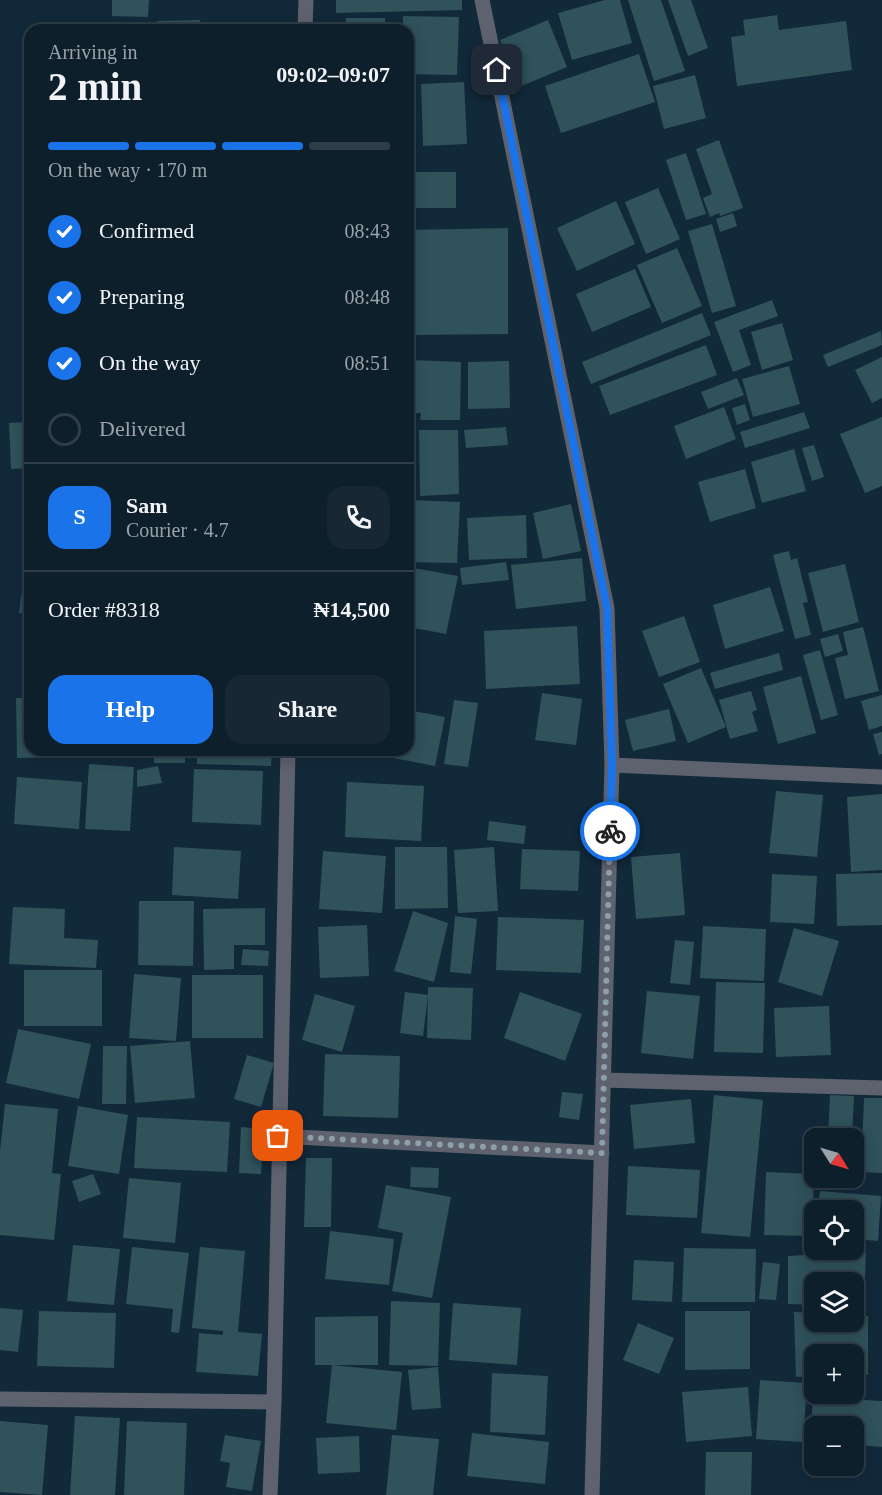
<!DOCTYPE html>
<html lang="en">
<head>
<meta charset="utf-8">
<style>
	body { margin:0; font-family:Georgia,serif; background:#172734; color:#f1f3f6; height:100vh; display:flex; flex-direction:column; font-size:22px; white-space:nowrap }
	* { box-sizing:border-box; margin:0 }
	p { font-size:20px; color:#9ba2a9 }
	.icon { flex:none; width:33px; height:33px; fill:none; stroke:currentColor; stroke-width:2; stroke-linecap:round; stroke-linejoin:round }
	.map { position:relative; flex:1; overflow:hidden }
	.sheet { position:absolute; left:24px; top:24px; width:390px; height:732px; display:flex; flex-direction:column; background:#0e1f2c; border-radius:18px; box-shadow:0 3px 15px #0003,0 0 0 2px #2e3d48 }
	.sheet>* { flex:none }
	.needle { width:39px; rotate:127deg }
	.buttons { position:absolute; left:804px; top:1128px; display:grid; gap:12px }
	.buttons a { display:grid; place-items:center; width:60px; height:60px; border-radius:12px; background:#0e1f2c; box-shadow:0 3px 15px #0003,0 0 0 2px #2e3d48; font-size:30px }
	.pin { position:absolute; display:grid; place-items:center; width:51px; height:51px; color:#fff; margin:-26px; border-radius:12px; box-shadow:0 3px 9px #0006 }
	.courier { position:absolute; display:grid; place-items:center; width:60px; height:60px; margin:-30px; border:4px solid #1a73e8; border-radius:50%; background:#fff; color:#222; box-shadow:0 2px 8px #0007 }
	.head em { font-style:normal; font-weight:800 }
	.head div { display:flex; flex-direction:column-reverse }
	.head { display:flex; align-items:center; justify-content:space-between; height:102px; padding:0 24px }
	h1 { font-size:39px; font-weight:800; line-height:45px }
	.bar { display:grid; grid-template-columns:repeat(4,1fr); gap:9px 6px; align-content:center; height:72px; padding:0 24px }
	.bar i { height:8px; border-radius:4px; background:#2e3d48 }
	.bar .active { background:#1a73e8 }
	.bar p { grid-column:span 4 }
	.line { display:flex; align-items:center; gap:15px; padding:0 24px; border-top:2px solid #2e3d48 }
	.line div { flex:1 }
	.round { display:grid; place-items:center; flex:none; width:63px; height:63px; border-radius:18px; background:#172734 }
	ol { padding:0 24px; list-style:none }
	li { display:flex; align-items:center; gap:18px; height:66px }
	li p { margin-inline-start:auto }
	li .icon { padding:6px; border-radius:50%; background:#1a73e8; color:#fff; stroke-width:4 }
	li:last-child { color:#9ba2a9 }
	li i { width:33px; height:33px; border:3px solid #2e3d48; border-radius:50% }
	.cta { display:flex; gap:12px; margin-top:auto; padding:12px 24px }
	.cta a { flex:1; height:69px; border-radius:18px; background:#1a73e8; color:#fff; font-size:24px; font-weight:800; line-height:69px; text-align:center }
	.cta a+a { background:#172734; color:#f1f3f6 }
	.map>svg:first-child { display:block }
	.building { fill:#2f525b }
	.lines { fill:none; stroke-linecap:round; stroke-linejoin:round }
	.minor { stroke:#5e626e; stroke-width:15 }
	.done { stroke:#8e9fac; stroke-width:6; stroke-dasharray:0 10.8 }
	.route { stroke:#1a73e8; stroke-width:8 }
</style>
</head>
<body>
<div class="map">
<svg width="882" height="1495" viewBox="0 0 882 1495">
	<rect width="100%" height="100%" fill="#12293a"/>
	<g class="building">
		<path d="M112,0H149L148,17L112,16Z"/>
		<path d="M336,0H462V10L336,13Z"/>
		<path d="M605,0H620L632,43L572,60L558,13Z"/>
		<path d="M628,0H661L685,71L654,81Z"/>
		<path d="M668,0H691L708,48L688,56Z"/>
		<path d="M777,15L779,30L846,21L852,70L737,86L731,37L745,35L743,20Z"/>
		<path d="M403,16L459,17L457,75L408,74V30H403Z"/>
		<rect x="346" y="18" width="39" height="12"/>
		<path d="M200,20L201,30H157V21Z"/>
		<path d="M548,20L567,67L519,87L500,40Z"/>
		<rect x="118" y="22" width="28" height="8"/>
		<path d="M65,24L96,25V30H64Z"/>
		<path d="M25,36H30V73L23,72Z"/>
		<path d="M639,54L655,102L561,133L545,86Z"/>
		<path d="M695,75L706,118L664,129L653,86Z"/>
		<path d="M464,82L467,144L423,146L421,84Z"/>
		<path d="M719,140L743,208L720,216L719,213L710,217L703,198L712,194L696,149Z"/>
		<path d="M686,153L706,214L686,220L666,160Z"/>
		<rect x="408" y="172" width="48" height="36"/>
		<path d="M658,188L680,239L646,254L625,202Z"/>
		<path d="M616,201L635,244L577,271L557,228Z"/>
		<path d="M733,213L737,226L720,232L716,219Z"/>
		<path d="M25,222H30V283H26Z"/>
		<path d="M712,224L736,306L712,313L688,231Z"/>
		<path d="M508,228V334L408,335V230Z"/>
		<path d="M677,248L702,306L662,323L637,265Z"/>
		<path d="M635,269L651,307L592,332L576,294Z"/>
		<path d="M772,300L778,316L739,330L751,365L733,372L714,322Z"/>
		<path d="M702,313L711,335L591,384L582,362Z"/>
		<path d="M782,323L793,360L762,370L751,332Z"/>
		<path d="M881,331L882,345L828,367L823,355Z"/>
		<path d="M706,345L717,375L610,415L599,386Z"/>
		<path d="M882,357V398L872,403L855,370Z"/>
		<path d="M410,360L461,362L460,420H420L421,413L408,414Z"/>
		<path d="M509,361L510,408L468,409V362Z"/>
		<path d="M789,366L800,404L753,417L742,379Z"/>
		<path d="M737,378L744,395L708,409L701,392Z"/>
		<path d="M745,404L750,420L737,425L732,408Z"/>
		<path d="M724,407L736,439L686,459L674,426Z"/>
		<path d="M804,412L810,428L745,448L740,432Z"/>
		<path d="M882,417V486L865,493L840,434Z"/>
		<path d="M30,422V468L11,469L9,423Z"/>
		<path d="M506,427L508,445L466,448L464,430Z"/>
		<path d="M419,430H458L459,494L420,496Z"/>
		<path d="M814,445L824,477L812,481L802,448Z"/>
		<path d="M794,449L806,491L762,503L751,462Z"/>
		<path d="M745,469L756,508L710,522L698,482Z"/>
		<path d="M408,500L460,502L457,563L408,562Z"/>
		<path d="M571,504L581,551L543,559L533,513Z"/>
		<path d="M526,515L527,558L469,560L467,518Z"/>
		<path d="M789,551L791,560L797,558L808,602L803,603L811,635L795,639L773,555Z"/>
		<path d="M582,558L586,601L516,609L511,565Z"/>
		<path d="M26,561H30V615L19,613Z"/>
		<path d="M506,562L509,580L462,585L460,568Z"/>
		<path d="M845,564L859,622L823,632L808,573Z"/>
		<path d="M408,567L458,576L446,634L408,627Z"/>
		<path d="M770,587L784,631L725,649L713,605Z"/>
		<path d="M684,616L700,662L659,677L642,631Z"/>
		<path d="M577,626L580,684L486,689L484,631Z"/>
		<path d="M863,627L879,691L845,699L835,658L848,655L843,632Z"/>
		<path d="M838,634L843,651L825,657L820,639Z"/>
		<path d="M820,650L838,715L821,720L803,655Z"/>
		<path d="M779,653L783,670L715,689L710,673Z"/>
		<path d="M701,668L726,727L688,743L663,684Z"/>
		<path d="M801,676L816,733L778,744L763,687Z"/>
		<path d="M751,691L757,710L752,712L758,731L730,739L719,700Z"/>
		<path d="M542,693L582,699L576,745L535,740Z"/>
		<path d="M882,695V726L869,730L861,701Z"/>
		<path d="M16,698H30V750H133V756L17,758Z"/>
		<path d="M454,700L478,703L468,767L444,764Z"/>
		<path d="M669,709L676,741L633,751L625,720Z"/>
		<path d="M408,710L445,717L435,766L383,756L384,750H408Z"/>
		<path d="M882,732V754L879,755L873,734Z"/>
		<rect x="154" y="750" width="31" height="13"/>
		<path d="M197,750H272L271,766L197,764Z"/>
		<path d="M340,750H377V756L340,751Z"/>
		<path d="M89,764L134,767L130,831L85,829Z"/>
		<path d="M158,766L162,783L137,787V770Z"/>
		<path d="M194,769L263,771L261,825L192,822Z"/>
		<path d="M17,777L82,782L79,829L14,824Z"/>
		<path d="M347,782L424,786L421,841L345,837Z"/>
		<path d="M776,791L823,795L817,857L769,853Z"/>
		<path d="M882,794V870L851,872L847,797Z"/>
		<path d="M489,821L526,826L524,844L487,840Z"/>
		<path d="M174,847L241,851L238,899L172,895Z"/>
		<path d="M395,847H447L448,908L395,909Z"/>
		<path d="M494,847L498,911L458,913L454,850Z"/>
		<path d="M522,849L580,851L578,891L520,889Z"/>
		<path d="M323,851L386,856L382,913L319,909Z"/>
		<path d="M680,853L685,915L636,919L631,857Z"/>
		<path d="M882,873V925L837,926L836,874Z"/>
		<path d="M772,874L817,876L814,924L770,922Z"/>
		<path d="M139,901H194L193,966L138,965Z"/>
		<path d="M13,907L65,909L64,938L98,940L96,968L9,964Z"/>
		<path d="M265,908V945H234V969L204,970L203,909Z"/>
		<path d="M413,911L448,923L434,982L394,971Z"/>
		<path d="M455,916L477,919L471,974L450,972Z"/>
		<path d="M498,917L584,920L581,973L496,970Z"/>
		<path d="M367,925L369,976L320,978L318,927Z"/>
		<path d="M703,926L766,929L764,981L700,978Z"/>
		<path d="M794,928L839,941L822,996L778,982Z"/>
		<path d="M675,940L694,942L690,985L670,983Z"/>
		<path d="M243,949L269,951L268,966L241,965Z"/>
		<rect x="24" y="970" width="78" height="56"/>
		<path d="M134,974L181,978L176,1041L129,1038Z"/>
		<rect x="192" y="975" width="71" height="63"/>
		<path d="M716,982L765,983L763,1053L714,1052Z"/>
		<path d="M428,987L473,988L471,1040L427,1038Z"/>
		<path d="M647,991L700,996L693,1059L641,1053Z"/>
		<path d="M405,992L428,995L423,1036L400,1033Z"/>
		<path d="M520,992L582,1014L565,1061L504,1038Z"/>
		<path d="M315,994L355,1006L342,1052L302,1040Z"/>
		<path d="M829,1006L831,1055L776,1057L774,1008Z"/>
		<path d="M18,1029L91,1044L79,1099L6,1083Z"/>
		<path d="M190,1041L195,1098L135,1103L130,1046Z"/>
		<path d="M103,1046H127L126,1104H102Z"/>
		<path d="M325,1054L400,1056L398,1118L323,1116Z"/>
		<path d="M247,1055L274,1063L261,1107L234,1099Z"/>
		<path d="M562,1092L583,1094L579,1120L559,1117Z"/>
		<path d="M714,1095L763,1100L750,1237L701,1233Z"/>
		<path d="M830,1095L854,1096L852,1138H828Z"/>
		<path d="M864,1098H882V1173L861,1172Z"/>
		<path d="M691,1099L695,1143L634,1149L630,1105Z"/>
		<path d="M5,1104L58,1109L52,1173L61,1174L54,1240L0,1235V1151Z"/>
		<path d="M78,1106L128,1115L119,1174L68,1166Z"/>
		<path d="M137,1117L230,1122L227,1172L134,1168Z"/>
		<path d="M241,1127L264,1129L261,1174L239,1173Z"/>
		<path d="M306,1158H332L331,1227H304Z"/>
		<path d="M628,1166L700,1170L697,1218L626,1215Z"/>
		<path d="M411,1167L439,1168L438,1188L410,1187Z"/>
		<path d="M766,1172L814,1174L812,1236L764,1235Z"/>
		<path d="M93,1174L101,1194L79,1202L72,1181Z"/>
		<path d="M129,1178L181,1183L175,1243L123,1238Z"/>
		<path d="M386,1185L451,1197L432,1298L392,1291L403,1233L378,1228Z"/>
		<path d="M820,1191L881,1196L878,1241L854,1239V1210H818Z"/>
		<path d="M330,1231L394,1239L389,1285L325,1279Z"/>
		<path d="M73,1245L120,1249L114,1305L67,1301Z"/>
		<path d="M132,1247L189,1253L179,1333L171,1332L173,1309L126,1304Z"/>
		<path d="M200,1247L245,1251L238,1332L262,1334L258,1376L196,1372L199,1333L223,1335V1331L192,1328Z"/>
		<path d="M684,1248L756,1249L755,1302H682Z"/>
		<path d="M866,1252L864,1306H854V1282H814V1305L788,1304V1256Z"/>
		<path d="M634,1260L674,1262L672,1302L632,1300Z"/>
		<path d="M763,1262L780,1264L776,1300L759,1299Z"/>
		<path d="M391,1301L440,1303L438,1366L389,1365Z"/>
		<path d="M453,1303L521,1308L517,1365L449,1360Z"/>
		<path d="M0,1308L23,1310L18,1352L0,1350Z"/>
		<path d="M39,1311L116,1313L114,1368L37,1366Z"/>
		<path d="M685,1311H750V1369L685,1370Z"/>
		<path d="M794,1312L814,1313V1322H854V1315L868,1316V1375H854V1354H814V1376L796,1377Z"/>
		<path d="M378,1316V1365H315V1317Z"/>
		<path d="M638,1323L674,1338L659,1374L623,1360Z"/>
		<path d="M332,1365L402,1372L396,1430L326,1423Z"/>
		<path d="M438,1367L441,1408L412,1410L408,1370Z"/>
		<path d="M492,1373L548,1376L545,1435L490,1432Z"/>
		<path d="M760,1380L807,1383L803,1442L756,1439Z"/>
		<path d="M748,1387L752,1436L686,1442L682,1392Z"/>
		<path d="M813,1397L882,1401V1447L854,1445V1426H814V1443H810Z"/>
		<path d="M75,1416L120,1418L115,1495H70Z"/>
		<path d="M0,1421L48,1425L42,1495L0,1492Z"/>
		<path d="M127,1421L187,1423L184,1495H124Z"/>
		<path d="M472,1433L549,1442L545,1484L467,1476Z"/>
		<path d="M225,1435L261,1441L252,1491L226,1487L230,1463L220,1461Z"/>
		<path d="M392,1435L439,1439L433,1495H386Z"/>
		<path d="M359,1436L360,1472L318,1474L316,1438Z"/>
		<path d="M706,1452H752L751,1495H705Z"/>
	</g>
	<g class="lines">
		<g class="minor">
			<path d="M482,0L607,608L612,765L592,1495"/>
			<path d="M305,30L306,0"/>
			<path d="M612,765L882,777"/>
			<path d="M603,1080L882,1088"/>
			<path d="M278,1136L602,1153"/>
			<path d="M0,1399L274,1402"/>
			<path d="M270,1495L274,1402L288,750"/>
		</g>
	</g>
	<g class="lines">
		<path class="done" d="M278,1136L602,1153L610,831"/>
		<path class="route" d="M497,70L607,608L612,765L610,831"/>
	</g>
</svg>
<div class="buttons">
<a><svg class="needle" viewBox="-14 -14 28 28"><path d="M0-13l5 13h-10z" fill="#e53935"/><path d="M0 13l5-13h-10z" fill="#9ba2a9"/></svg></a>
<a><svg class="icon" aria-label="locate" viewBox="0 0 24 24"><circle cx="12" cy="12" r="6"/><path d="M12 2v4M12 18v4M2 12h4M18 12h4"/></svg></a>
<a><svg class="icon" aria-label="layers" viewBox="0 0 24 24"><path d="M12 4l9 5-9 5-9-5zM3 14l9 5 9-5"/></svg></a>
<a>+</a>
<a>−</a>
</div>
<div class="pin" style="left:278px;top:1136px;background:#ea580c"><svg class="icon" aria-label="bag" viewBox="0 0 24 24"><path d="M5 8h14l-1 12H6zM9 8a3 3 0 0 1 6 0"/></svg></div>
<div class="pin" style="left:497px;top:70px;background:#1f2937"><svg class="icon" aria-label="home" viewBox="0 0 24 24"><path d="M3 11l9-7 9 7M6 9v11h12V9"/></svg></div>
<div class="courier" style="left:610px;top:831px"><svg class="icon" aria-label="bike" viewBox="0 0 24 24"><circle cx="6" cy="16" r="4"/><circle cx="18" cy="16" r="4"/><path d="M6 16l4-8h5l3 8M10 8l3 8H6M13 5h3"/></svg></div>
<section class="sheet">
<div class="head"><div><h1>2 min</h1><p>Arriving in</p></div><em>09:02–09:07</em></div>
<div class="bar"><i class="active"></i><i class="active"></i><i class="active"></i><i></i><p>On the way · 170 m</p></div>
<ol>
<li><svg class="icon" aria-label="check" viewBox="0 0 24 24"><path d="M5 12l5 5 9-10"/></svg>Confirmed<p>08:43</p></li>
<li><svg class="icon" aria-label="check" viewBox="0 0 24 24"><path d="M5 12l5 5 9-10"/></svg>Preparing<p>08:48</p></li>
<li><svg class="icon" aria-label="check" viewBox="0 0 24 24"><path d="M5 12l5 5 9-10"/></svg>On the way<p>08:51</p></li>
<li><i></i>Delivered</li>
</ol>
<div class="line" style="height:108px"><b class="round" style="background:#1a73e8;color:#fff">S</b><div><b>Sam</b><p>Courier · 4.7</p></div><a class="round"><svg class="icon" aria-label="phone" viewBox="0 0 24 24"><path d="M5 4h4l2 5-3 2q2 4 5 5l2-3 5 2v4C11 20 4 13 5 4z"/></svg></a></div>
<div class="line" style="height:78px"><div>Order #8318</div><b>₦14,500</b></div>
<div class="cta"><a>Help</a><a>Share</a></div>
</section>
</div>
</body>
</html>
